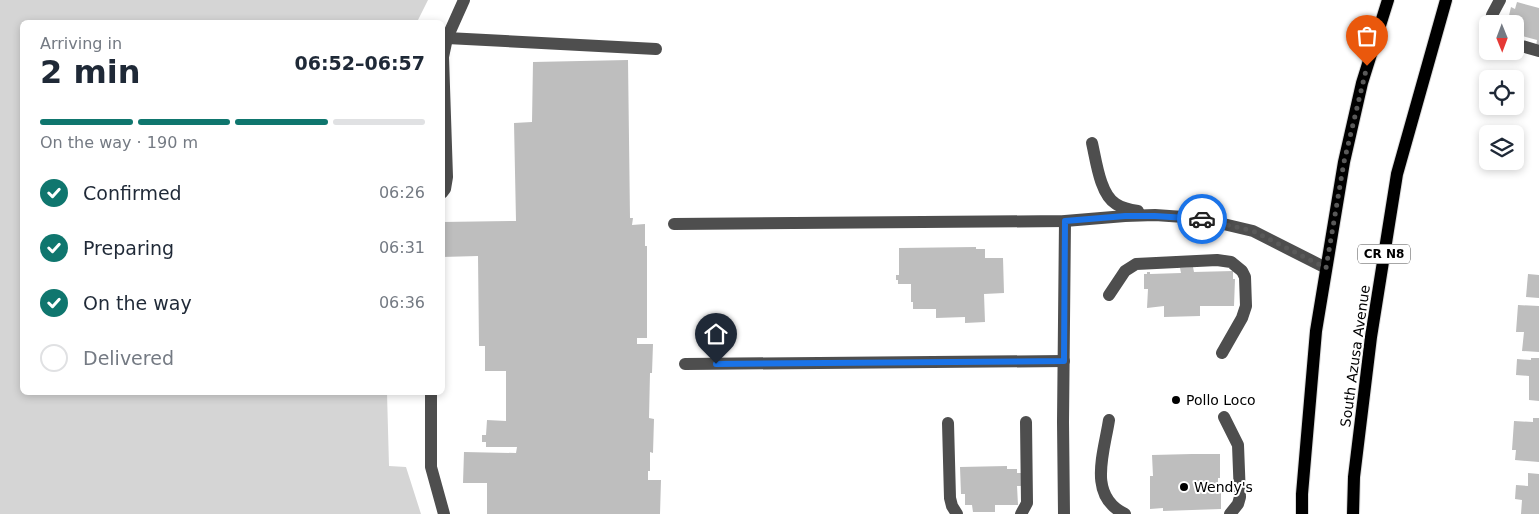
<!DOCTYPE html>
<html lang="en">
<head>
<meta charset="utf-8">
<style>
	body { margin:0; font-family:"DejaVu Sans",sans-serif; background:#f2f2f3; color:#1f2937; height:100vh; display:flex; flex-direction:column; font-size:19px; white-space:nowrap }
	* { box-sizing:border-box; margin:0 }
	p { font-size:16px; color:#747a83 }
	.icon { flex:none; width:28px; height:28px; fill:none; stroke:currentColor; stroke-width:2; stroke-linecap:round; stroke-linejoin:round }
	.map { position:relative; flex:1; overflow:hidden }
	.side { position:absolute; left:20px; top:20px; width:425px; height:375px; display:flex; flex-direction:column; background:#fff; border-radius:8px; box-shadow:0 2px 8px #0003 }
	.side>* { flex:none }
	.needle { width:32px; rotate:179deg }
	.buttons { position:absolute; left:1479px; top:15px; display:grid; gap:10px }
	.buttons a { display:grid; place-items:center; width:45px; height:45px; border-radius:8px; background:#fff; box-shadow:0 2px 8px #0003; font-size:25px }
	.pin { position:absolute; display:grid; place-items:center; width:42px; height:42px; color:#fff; margin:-51px -21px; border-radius:50% 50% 50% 0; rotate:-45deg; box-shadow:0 0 5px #0007 }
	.pin .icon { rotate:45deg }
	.courier { position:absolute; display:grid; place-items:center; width:50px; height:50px; margin:-25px; border:4px solid #1a73e8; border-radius:50%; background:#fff; color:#222; box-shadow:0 1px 6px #0007 }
	.summary em { font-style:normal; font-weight:600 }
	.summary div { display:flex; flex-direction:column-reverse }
	.summary { display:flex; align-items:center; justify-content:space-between; height:85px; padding:0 20px }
	h1 { font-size:32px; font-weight:600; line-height:38px }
	.bar { display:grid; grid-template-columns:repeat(4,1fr); gap:8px 5px; align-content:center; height:60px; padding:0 20px }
	.bar i { height:6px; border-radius:4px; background:#e0e1e3 }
	.bar .active { background:#0f766e }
	.bar p { grid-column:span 4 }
	ol { padding:0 20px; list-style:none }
	li { display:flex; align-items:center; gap:15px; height:55px }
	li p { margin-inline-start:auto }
	li .icon { padding:5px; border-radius:50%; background:#0f766e; color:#fff; stroke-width:4 }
	li:last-child { color:#747a83 }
	li i { width:28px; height:28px; border:2px solid #e0e1e3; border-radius:50% }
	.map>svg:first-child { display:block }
	.green { fill:#d5d5d5 }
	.building { fill:#bebebe }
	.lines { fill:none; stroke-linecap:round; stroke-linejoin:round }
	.major-casing { stroke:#dbdbdb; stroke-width:14 }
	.minor { stroke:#4e4e4e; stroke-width:12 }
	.major { stroke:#000; stroke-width:12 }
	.done { stroke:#595959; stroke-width:5; stroke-dasharray:0 9 }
	.route { stroke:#1a73e8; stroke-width:6 }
	.poi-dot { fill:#000; stroke:#fff; stroke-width:2 }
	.labels { text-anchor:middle; stroke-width:4; stroke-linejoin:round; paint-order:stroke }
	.shield { fill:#fff; stroke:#4c4c4c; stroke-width:1 }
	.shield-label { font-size:12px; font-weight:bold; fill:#000 }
	.street-label { font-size:14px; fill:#000; stroke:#fff }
	.poi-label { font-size:14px; fill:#000; stroke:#fff; text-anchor:start }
</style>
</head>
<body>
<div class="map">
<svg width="1539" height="514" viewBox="0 0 1539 514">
	<rect width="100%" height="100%" fill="#fff"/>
	<path class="green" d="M0,0H428L417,22H22V392L387,393L389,466L406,467L421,514H0Z"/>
	<g class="building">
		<path d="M1517,2L1539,8V47L1536,46L1537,40L1515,34V24H1507L1511,7L1515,9Z"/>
		<path d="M628,60L630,218H633L632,225L645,224V246H647V338H637V344H653L652,373H650L649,418L654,419L653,453L650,452V471H648V480H661L660,514H487V483H463L464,452L516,453L517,447H486V442H482V435H486L487,420L506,421V371H485V346H479L478,256L442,257V222L516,221L514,123L532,122L533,62Z"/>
		<path d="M976,247V249H985V258H1003L1004,293L984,294L985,322L965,323V317L936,318V309H913V302H911V284H898V280H896V275H899V248Z"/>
		<path d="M1193,267L1194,272L1233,271V279H1235L1234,306H1200V316L1164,317V306L1147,308L1148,289H1144V274H1147V272H1150V274L1181,273L1180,268Z"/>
		<path d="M1528,274L1539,275V298L1526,297Z"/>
		<path d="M1518,305L1539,306V352L1522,351L1524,332H1516Z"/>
		<path d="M1531,358H1539V401L1529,400V376L1516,375L1517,359L1531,360Z"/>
		<path d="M1533,418H1539V462L1515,460L1516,450H1512L1514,421L1533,422Z"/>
		<path d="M1192,454H1220V478H1218V493H1221V509L1163,511V508L1150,509V476H1153L1152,455Z"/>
		<path d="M1007,466V469H1017V473H1022V486H1017L1018,505H995V512H973L972,505H965V494H961L960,467Z"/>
		<path d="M1528,473L1539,474V514H1521L1522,500L1515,499L1516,485L1528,486Z"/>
	</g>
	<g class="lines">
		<defs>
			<g id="major">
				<path d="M1302,514V494L1316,331L1344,162L1362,83L1388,0"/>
				<path d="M1353,514L1354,477L1371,337L1397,174L1446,0"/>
			</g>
		</defs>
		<use href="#major" class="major-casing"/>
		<g class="minor">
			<path d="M1490,24L1492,15L1500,0"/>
			<path d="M447,38L656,49"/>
			<path d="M1515,44L1539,51"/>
			<path d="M1092,143C1096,160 1100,195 1116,204C1122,208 1131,210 1138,211"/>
			<path d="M442,193L445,189L447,177L443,57L447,38L464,0"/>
			<path d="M674,224L1065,221L1125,216L1155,215L1198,218L1253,231L1326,268"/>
			<path d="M1109,295L1125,271L1136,264L1217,260L1231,262L1242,271L1245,277L1246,306L1242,318L1222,353"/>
			<path d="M685,364L1064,361"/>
			<path d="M431,392V467L444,514"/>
			<path d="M1224,417L1238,445L1240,497L1238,504L1230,514"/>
			<path d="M1109,420C1104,453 1087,496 1125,514"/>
			<path d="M948,423L950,498L952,506L957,514"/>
			<path d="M1021,514L1027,503L1026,422"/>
			<path d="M1064,514L1063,422L1065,221"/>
		</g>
		<use href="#major" class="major"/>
	</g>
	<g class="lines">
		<path class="done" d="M1202,219L1253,231L1326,268L1344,162L1367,66"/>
		<path class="route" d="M716,364L1064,361L1065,221L1125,216H1155L1202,219"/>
	</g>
	<g class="poi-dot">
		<circle cx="1176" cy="400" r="5"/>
		<circle cx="1184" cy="487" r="5"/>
	</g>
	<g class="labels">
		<rect class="shield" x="1358" y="244.5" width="52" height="19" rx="4"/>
		<g class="shield-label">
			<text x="1384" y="258">CR N8</text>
		</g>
		<g class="street-label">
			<text transform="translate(1355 356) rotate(-82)" y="5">South Azusa Avenue</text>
		</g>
		<g class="poi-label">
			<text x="1186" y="405">Pollo Loco</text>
			<text x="1194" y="492">Wendy's</text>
		</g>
	</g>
</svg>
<div class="buttons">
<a><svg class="needle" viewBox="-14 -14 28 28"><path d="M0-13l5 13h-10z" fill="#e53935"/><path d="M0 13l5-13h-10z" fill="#747a83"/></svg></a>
<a><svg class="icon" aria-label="locate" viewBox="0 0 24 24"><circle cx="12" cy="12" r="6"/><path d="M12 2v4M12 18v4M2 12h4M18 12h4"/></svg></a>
<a><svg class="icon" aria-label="layers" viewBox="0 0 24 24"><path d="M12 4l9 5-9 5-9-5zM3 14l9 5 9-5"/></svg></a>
</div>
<div class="pin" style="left:1367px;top:66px;background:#ea580c"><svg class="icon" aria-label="bag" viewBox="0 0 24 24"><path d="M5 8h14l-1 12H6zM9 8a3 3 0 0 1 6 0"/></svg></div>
<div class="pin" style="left:716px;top:364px;background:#1f2937"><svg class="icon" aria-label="home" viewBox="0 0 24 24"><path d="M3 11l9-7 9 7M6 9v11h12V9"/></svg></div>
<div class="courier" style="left:1202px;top:219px"><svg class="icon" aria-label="car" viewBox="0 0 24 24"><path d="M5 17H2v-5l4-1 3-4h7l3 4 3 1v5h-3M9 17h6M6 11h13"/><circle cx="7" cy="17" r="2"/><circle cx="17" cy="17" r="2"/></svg></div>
<section class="side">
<div class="summary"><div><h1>2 min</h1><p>Arriving in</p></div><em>06:52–06:57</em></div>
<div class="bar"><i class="active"></i><i class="active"></i><i class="active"></i><i></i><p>On the way · 190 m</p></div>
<ol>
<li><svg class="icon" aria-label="check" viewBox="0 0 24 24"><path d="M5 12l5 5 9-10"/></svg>Confirmed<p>06:26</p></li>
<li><svg class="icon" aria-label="check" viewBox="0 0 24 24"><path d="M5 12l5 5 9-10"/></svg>Preparing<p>06:31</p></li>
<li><svg class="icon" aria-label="check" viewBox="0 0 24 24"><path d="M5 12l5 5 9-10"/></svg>On the way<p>06:36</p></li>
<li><i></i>Delivered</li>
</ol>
</section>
</div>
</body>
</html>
